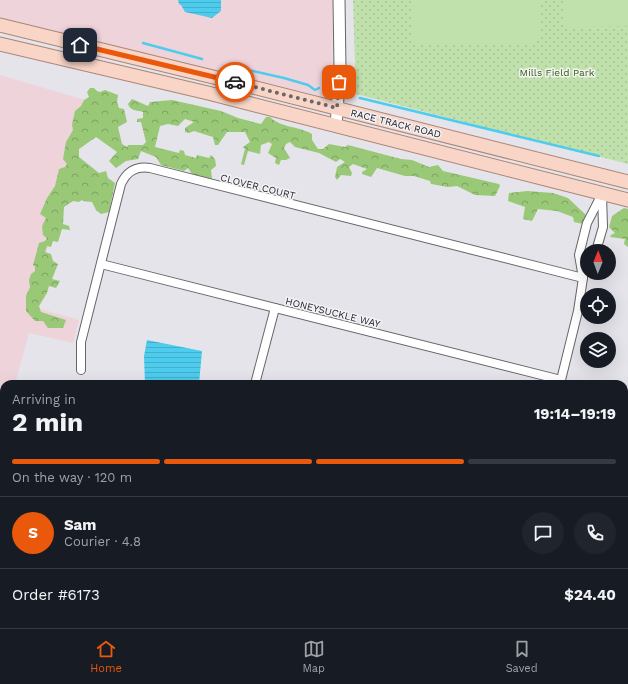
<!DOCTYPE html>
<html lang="en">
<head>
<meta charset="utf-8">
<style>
	body { margin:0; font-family:"Work Sans",sans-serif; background:#20242c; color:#f1f3f6; height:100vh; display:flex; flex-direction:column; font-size:15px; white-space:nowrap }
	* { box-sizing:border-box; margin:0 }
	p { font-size:13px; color:#9ea1a6 }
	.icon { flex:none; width:22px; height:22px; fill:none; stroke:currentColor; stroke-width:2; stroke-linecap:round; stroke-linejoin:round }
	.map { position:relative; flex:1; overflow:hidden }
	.sheet { position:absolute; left:0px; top:380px; width:628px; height:248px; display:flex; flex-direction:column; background:#171b24; border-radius:12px 12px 0 0; box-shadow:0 4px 16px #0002 }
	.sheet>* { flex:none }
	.needle { width:26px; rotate:1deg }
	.tools { position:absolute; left:580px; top:244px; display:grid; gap:8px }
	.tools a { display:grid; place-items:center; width:36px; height:36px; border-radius:50%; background:#171b24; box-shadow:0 4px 16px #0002; font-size:20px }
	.pin { position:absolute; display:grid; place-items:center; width:34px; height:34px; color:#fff; margin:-17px; border-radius:8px; box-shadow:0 2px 6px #0006 }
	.courier { position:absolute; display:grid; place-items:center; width:40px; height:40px; margin:-20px; border:3px solid #ea580c; border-radius:50%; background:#fff; color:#222; box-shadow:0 1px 5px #0007 }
	.headline em { font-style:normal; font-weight:700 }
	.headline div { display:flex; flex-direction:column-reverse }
	.headline { display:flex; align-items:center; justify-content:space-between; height:68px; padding:0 12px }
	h1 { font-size:26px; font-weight:700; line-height:30px }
	.bar { display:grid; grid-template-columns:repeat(4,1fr); gap:6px 4px; align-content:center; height:48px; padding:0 12px }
	.bar i { height:5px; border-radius:3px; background:#363941 }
	.bar .active { background:#ea580c }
	.bar p { grid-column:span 4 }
	.line { display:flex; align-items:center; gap:10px; padding:0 12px; border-top:1px solid #363941 }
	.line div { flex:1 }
	.round { display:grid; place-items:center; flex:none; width:42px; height:42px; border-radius:21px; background:#20242c }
	.dock { display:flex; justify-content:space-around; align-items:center; height:56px; border-top:1px solid #363941; background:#171b24; font-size:11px; color:#9ea1a6 }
	.dock a { display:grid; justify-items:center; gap:2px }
	.dock .active { color:#ea580c }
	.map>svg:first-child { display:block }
	.commercial { fill:#eed4da }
	.forest { fill:url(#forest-crowns) }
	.park { fill:url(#park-dots) }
	.pitch { fill:#c1e1ac }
	.water { fill:url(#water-rules) }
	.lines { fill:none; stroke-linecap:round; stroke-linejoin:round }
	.stream { stroke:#4dccee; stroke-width:2.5 }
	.street-casing { stroke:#666569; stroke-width:10 }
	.secondary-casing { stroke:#666569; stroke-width:13 }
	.primary-casing { stroke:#ab8576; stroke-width:15 }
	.street { stroke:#fff; stroke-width:8 }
	.secondary { stroke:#fff; stroke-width:11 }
	.primary { stroke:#f8d5c7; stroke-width:13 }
	.done { stroke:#68676a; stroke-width:4; stroke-dasharray:0 7.2 }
	.route { stroke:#ea580c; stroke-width:5 }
	.labels { text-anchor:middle; stroke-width:3; stroke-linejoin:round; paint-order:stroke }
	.park-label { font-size:10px; fill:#38620c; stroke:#f3f2f7 }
	.street-label { font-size:10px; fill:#242425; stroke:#f3f2f7 }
</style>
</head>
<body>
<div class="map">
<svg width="628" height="628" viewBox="0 0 628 628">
	<defs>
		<pattern id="forest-crowns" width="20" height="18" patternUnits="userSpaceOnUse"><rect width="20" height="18" fill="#99c877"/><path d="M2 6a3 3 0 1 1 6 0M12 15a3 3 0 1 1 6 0" fill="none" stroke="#7da261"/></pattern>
		<pattern id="park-dots" width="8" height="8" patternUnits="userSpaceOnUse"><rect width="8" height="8" fill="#c1e1ac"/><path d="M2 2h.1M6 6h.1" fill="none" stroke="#a6c194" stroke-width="1.8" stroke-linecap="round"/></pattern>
		<pattern id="water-rules" width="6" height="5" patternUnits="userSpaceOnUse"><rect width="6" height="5" fill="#4dccee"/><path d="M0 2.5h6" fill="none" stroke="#43afcc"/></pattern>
	</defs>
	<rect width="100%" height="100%" fill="#e5e4ea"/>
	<g class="commercial">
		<path d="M0,0H332L333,88L325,97L0,18Z"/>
		<path d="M0,75L85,100L53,224L34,307L79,320L73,343L29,333L15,384H4V426L0,440Z"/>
	</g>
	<g class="forest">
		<path d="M90,88H94L97,91L100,92L105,90L118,95L117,102L119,108L124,109L127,122L118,127L122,144L127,147L128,145H143L146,142L141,122H137V119L143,118V112C137,110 130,111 128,104L132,99L148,106L150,102L172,100L221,111L238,118L261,124L266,117H270C281,128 299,126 312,134V140L318,149H323L329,144L345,147L348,145L401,159L412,160L429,167L438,165L443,171L499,184L500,186L495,196L475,195L457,186L448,187L431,184L430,181L414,176H405L377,168L371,177L362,174V172L367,169L353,164L349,167L352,173L351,176L341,175L337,180L335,177L337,167L345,162L340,159L336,162L319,153L295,147L290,142L286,144L284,148L290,158L286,160H281L279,165L275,163L276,158L268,153L272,144L269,142L261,145L260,154L248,151L244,165H243L241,164L245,149L243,147L250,142L245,132H227L218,145H215L213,137L194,131L189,133L185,132V128L194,122L185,119L178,126L168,124L160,126L155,147L179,153L180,150L184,151L185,155L196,158L197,155L209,158L211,155L215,159L216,166L211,170L212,179L192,174L188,168L184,171L161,165L156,157L141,151L138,159L126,161L116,168L109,161L117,152L96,137L79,149V157L99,173L106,171L108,178L115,183L109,212L101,214L96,210L92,202L83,201L82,200L79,202L73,201L64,207L63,224L69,226L70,230L62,229L58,242L53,241L51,247L47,246L45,252L51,254L53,261L58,264L52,279L60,281L56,288L49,286L47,293L39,306L41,312L66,320L63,328H48L43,321H35L26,311V296L30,287L29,280L31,274L35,271V267L33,265L39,243L45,241L47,238L43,235L42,226L46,218L40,214L47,198L55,186L59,169L65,167L67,164L63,159L66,142L73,130L72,125L75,111L81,106L84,100L89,97L87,92Z"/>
		<path d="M527,191L553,193L568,198L586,215L583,224L574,222L573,217L557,211L538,209L532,221L523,219L525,207L508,201L509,193Z"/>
		<path d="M624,208L628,209V247L624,244L625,239L610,237L611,235L615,233L609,227L612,216Z"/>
		<path d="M0,423L4,424V437L1,448L3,453L0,463Z"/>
		<path d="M2,512L4,516V589H0V513Z"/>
		<rect x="302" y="624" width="67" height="4"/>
	</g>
	<path class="park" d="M353,0H628V164L356,94Z"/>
	<g class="pitch">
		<path d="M414,0H540V37L534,43L411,45L412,23Z"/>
		<path d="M564,0H628V26L567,27L564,24Z"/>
		<rect x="194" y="624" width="94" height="4"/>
	</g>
	<g class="water">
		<path d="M178,0H221V11L212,18L185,12L181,5L179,4Z"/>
		<path d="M147,340L202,351L199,384H145L144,356Z"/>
		<path d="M4,465V506L3,507L0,505V479Z"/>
		<path d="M624,591L628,597V628H614L611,624H624Z"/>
		<path d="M0,607H4V624H31L30,628H0Z"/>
	</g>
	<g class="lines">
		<g class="stream">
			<path d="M143,43L202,59"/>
			<path d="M231,66L284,78L308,85L315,90L319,88"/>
			<path d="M360,98L599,156"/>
		</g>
		<defs>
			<g id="street">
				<path d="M596,251L603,227L602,195"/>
				<path d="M101,264L561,380"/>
				<path d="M81,370V342L121,184C127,171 136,166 150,168L583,278"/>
				<path d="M255,384L275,308"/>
				<path d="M560,384L578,311L583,278L579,255L587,223L602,194"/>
				<path d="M374,628V624"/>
			</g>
			<path id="secondary" d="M336,126L340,68L339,0"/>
			<g id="primary">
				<path d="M0,25L213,77L628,182"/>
				<path d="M0,44L208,93L628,200"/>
			</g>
		</defs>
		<use href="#street" class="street-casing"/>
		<use href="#secondary" class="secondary-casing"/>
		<use href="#primary" class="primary-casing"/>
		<use href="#street" class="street"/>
		<use href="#secondary" class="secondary"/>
		<use href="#primary" class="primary"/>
	</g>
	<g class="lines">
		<path class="done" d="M235,82L337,108L339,82"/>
		<path class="route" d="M80,45L235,82"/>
	</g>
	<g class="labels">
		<g class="park-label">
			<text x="557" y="76">Mills Field Park</text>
		</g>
		<g class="street-label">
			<text transform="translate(396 123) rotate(14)" y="4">RACE TRACK ROAD</text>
			<text transform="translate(258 186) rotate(14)" y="4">CLOVER COURT</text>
			<text transform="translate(333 312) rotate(14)" y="4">HONEYSUCKLE WAY</text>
		</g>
	</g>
</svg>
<div class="tools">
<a><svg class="needle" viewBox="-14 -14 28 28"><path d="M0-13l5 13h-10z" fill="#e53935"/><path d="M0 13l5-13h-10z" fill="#9ea1a6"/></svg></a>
<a><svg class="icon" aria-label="locate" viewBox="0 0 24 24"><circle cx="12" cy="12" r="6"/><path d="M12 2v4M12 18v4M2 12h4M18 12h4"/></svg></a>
<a><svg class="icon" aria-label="layers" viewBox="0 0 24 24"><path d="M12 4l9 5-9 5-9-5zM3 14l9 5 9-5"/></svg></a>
</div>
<div class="pin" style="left:339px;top:82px;background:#ea580c"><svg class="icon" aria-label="bag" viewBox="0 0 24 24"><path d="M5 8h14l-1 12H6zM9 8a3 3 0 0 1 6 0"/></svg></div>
<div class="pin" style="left:80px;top:45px;background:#1f2937"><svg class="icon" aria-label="home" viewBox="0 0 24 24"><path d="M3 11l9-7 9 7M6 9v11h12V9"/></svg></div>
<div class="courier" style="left:235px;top:82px"><svg class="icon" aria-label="car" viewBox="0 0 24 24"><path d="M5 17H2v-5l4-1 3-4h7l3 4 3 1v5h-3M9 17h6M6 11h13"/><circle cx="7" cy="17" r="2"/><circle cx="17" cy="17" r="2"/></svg></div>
<section class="sheet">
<div class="headline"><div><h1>2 min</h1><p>Arriving in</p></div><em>19:14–19:19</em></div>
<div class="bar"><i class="active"></i><i class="active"></i><i class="active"></i><i></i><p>On the way · 120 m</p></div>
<div class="line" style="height:72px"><b class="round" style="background:#ea580c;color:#fff">S</b><div><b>Sam</b><p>Courier · 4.8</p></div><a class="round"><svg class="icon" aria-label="chat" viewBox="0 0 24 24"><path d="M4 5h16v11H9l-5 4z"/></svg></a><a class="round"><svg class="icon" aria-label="phone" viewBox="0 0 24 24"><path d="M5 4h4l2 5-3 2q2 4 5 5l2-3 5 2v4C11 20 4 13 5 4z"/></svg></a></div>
<div class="line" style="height:52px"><div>Order #6173</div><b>$24.40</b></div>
</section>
</div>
<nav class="dock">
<a class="active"><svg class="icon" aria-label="home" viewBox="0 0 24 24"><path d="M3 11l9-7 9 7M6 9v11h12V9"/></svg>Home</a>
<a><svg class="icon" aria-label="map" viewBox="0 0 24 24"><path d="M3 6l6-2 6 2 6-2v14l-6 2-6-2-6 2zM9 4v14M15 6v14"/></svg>Map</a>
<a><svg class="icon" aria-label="saved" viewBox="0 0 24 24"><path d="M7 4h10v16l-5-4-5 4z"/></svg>Saved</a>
</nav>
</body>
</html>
